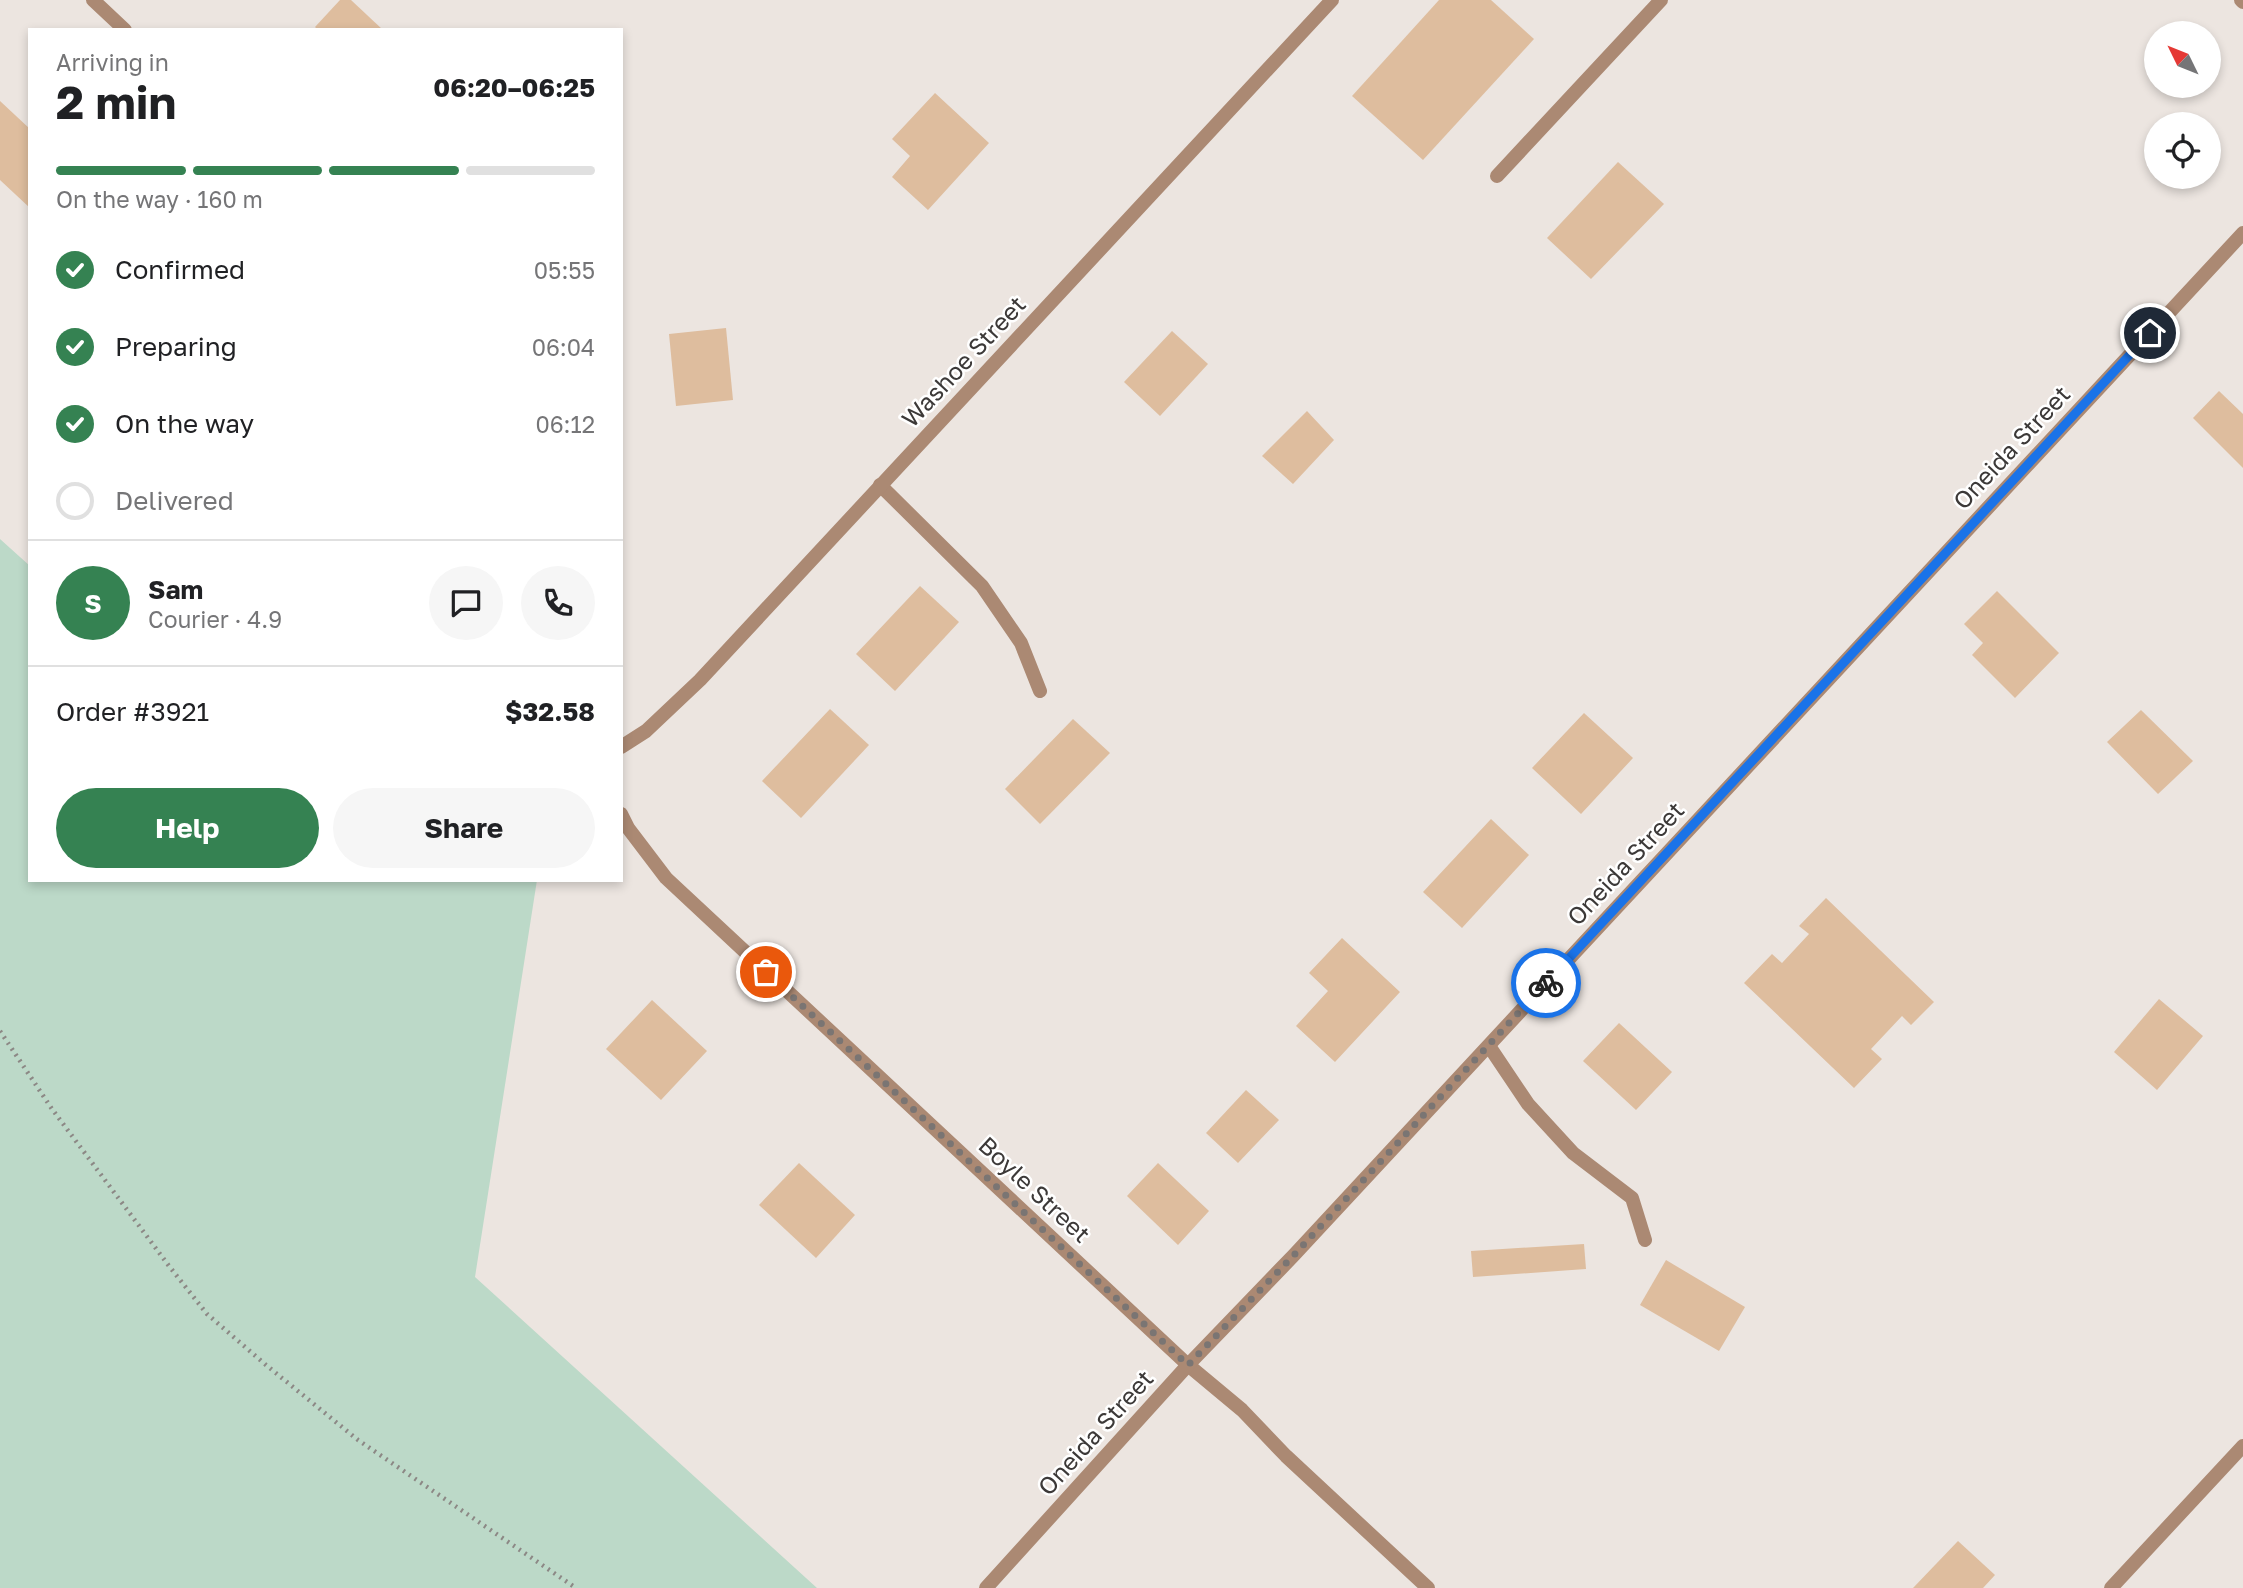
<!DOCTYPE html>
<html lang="en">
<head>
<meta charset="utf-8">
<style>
	body { margin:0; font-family:"Golos Text",sans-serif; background:#f6f6f6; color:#202124; height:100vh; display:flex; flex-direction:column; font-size:26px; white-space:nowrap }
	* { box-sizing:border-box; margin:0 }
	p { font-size:23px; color:#757577 }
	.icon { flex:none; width:38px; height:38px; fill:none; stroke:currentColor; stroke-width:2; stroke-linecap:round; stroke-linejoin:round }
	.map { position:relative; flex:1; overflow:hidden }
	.details { position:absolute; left:28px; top:28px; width:595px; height:854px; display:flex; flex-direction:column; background:#fff; border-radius:0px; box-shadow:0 4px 10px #0003 }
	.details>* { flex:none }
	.needle { width:46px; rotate:313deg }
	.buttons { position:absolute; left:2144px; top:21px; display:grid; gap:14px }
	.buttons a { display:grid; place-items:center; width:77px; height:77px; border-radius:50%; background:#fff; box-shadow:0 4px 10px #0003; font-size:35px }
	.pin { position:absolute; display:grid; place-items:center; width:60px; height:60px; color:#fff; margin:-30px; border:4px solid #fff; border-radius:50%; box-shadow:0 2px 7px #0007 }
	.courier { position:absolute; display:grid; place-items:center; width:70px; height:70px; margin:-35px; border:5px solid #1a73e8; border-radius:50%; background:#fff; color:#222; box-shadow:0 2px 9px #0007 }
	.head em { font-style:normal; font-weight:700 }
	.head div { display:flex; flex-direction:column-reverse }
	.head { display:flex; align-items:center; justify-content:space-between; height:119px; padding:0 28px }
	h1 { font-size:46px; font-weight:700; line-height:52px }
	.bar { display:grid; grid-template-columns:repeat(4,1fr); gap:10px 7px; align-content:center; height:84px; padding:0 28px }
	.bar i { height:9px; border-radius:5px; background:#e0e0e0 }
	.bar .active { background:#358252 }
	.bar p { grid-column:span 4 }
	.line { display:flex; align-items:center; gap:18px; padding:0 28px; border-top:2px solid #e0e0e0 }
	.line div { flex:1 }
	.round { display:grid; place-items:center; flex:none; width:74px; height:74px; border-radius:37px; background:#f6f6f6 }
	ol { padding:0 28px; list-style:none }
	li { display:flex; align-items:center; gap:21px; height:77px }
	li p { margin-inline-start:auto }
	li .icon { padding:7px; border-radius:50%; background:#358252; color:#fff; stroke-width:4 }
	li:last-child { color:#757577 }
	li i { width:38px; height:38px; border:4px solid #e0e0e0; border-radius:50% }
	.action { display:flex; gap:14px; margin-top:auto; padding:14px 28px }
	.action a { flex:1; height:80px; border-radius:42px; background:#358252; color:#fff; font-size:28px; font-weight:700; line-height:80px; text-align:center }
	.action a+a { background:#f6f6f6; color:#202124 }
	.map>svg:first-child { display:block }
	.green { fill:#bcd9c8 }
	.building { fill:#debd9e }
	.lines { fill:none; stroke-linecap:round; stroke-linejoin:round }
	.path { stroke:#8c8885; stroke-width:4.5; stroke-dasharray:2 5; stroke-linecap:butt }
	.service { stroke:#ab8973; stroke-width:14 }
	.minor { stroke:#ab8973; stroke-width:14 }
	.done { stroke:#7a7573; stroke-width:7; stroke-dasharray:0 12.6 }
	.route { stroke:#1a73e8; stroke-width:9 }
	.labels { text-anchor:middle; stroke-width:5; stroke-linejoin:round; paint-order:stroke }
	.street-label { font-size:24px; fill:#3c3938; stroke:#fff }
</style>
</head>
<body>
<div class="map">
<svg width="2243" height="1588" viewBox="0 0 2243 1588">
	<rect width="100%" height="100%" fill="#ece5e0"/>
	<path class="green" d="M0,539L30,566V880H537L475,1277L817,1588H0Z"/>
	<g class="building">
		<path d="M340,0H351L383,30H318L315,27Z"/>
		<path d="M1439,0H1491L1534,39L1423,160L1352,96Z"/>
		<path d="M935,93L989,143L928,210L892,177L910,156L892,139Z"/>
		<path d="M0,101L30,129V208L0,180Z"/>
		<path d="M1618,162L1664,204L1591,279L1547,238Z"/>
		<path d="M726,328L733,400L676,406L669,334Z"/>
		<path d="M1172,331L1208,364L1160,416L1124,382Z"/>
		<path d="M2219,391L2243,414V468L2193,418Z"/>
		<path d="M1307,411L1334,440L1293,484L1262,456Z"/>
		<path d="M920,586L959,622L895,691L856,654Z"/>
		<path d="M1997,591L2059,653L2015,698L1972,655L1983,643L1964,624Z"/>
		<path d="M830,709L869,745L801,818L762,781Z"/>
		<path d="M2141,710L2193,761L2158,794L2107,742Z"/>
		<path d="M1584,713L1633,758L1581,814L1532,768Z"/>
		<path d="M1073,719L1110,753L1040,824L1005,789Z"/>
		<path d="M1491,819L1529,855L1462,928L1423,892Z"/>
		<path d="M1826,898L1934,1002L1911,1025L1902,1016L1871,1049L1882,1059L1854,1088L1744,983L1772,954L1782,963L1809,934L1799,926Z"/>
		<path d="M1342,938L1400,992L1335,1062L1296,1026L1328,991L1309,973Z"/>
		<path d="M2159,999L2203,1036L2157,1090L2114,1052Z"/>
		<path d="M652,1000L707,1051L661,1100L606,1049Z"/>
		<path d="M1619,1023L1672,1072L1636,1110L1583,1061Z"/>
		<path d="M1246,1090L1279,1120L1238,1163L1206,1133Z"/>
		<path d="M799,1163L855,1215L816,1258L759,1205Z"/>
		<path d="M1158,1163L1209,1211L1178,1245L1127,1196Z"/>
		<path d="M1584,1244L1586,1269L1473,1277L1471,1251Z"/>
		<path d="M1666,1260L1745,1307L1719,1351L1640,1305Z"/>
		<path d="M1958,1541L1995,1575L1983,1588H1913Z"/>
	</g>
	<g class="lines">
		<path class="path" d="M0,1031L52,1109L169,1266L207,1314L266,1365L358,1440L576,1588"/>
		<g class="service">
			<path d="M2241,0L2243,2"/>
			<path d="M1497,176L1661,0"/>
			<path d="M880,485L982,586L1021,643L1040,691"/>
		</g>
		<g class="minor">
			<path d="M93,0L125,30"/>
			<path d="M621,747L646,731L700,680L1332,0"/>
			<path d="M621,814L628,828L666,878L1188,1365L1242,1410L1286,1456L1428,1588"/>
			<path d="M1489,1046L1528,1104L1573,1153L1632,1198L1645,1240"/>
			<path d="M986,1588L1188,1365L1294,1255L2243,233"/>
			<path d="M2111,1588L2243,1446"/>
		</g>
	</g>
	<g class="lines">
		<path class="done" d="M766,972L1188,1365L1294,1255L1546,983"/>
		<path class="route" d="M1546,983L2150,333"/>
	</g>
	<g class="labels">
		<g class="street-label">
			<text transform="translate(964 362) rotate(-47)" y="8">Washoe Street</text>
			<text transform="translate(2012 448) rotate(-47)" y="8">Oneida Street</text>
			<text transform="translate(1626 864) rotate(-47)" y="8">Oneida Street</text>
			<text transform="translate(1034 1190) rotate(43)" y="8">Boyle Street</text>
			<text transform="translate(1096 1433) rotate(-48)" y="8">Oneida Street</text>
		</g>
	</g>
</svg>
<div class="buttons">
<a><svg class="needle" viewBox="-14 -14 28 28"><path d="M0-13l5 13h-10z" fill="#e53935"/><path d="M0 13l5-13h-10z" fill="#757577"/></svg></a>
<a><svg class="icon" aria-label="locate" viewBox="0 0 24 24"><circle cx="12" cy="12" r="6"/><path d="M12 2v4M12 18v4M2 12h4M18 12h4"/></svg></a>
</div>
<div class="pin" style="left:766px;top:972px;background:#ea580c"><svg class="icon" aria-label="bag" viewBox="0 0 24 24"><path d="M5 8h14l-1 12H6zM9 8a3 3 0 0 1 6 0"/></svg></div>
<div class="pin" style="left:2150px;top:333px;background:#1f2937"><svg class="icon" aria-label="home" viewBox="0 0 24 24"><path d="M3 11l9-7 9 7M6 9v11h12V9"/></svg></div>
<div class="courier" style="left:1546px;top:983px"><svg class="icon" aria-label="bike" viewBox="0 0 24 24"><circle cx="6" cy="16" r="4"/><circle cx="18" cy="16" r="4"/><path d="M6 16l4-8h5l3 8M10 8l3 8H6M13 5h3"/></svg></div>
<section class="details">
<div class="head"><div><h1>2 min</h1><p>Arriving in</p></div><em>06:20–06:25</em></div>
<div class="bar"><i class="active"></i><i class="active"></i><i class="active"></i><i></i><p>On the way · 160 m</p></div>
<ol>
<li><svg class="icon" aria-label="check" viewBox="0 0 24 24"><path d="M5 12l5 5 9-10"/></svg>Confirmed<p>05:55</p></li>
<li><svg class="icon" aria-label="check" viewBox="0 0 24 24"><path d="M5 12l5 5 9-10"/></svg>Preparing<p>06:04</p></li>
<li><svg class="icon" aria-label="check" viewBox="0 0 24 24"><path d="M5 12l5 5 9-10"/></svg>On the way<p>06:12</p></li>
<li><i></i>Delivered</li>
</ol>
<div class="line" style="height:126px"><b class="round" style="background:#358252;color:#fff">S</b><div><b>Sam</b><p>Courier · 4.9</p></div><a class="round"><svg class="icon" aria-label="chat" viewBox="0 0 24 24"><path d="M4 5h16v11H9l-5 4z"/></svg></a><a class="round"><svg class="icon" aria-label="phone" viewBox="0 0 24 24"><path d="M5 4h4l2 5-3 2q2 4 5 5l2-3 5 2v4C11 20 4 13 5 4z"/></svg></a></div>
<div class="line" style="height:91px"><div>Order #3921</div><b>$32.58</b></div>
<div class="action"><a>Help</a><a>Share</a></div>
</section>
</div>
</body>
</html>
